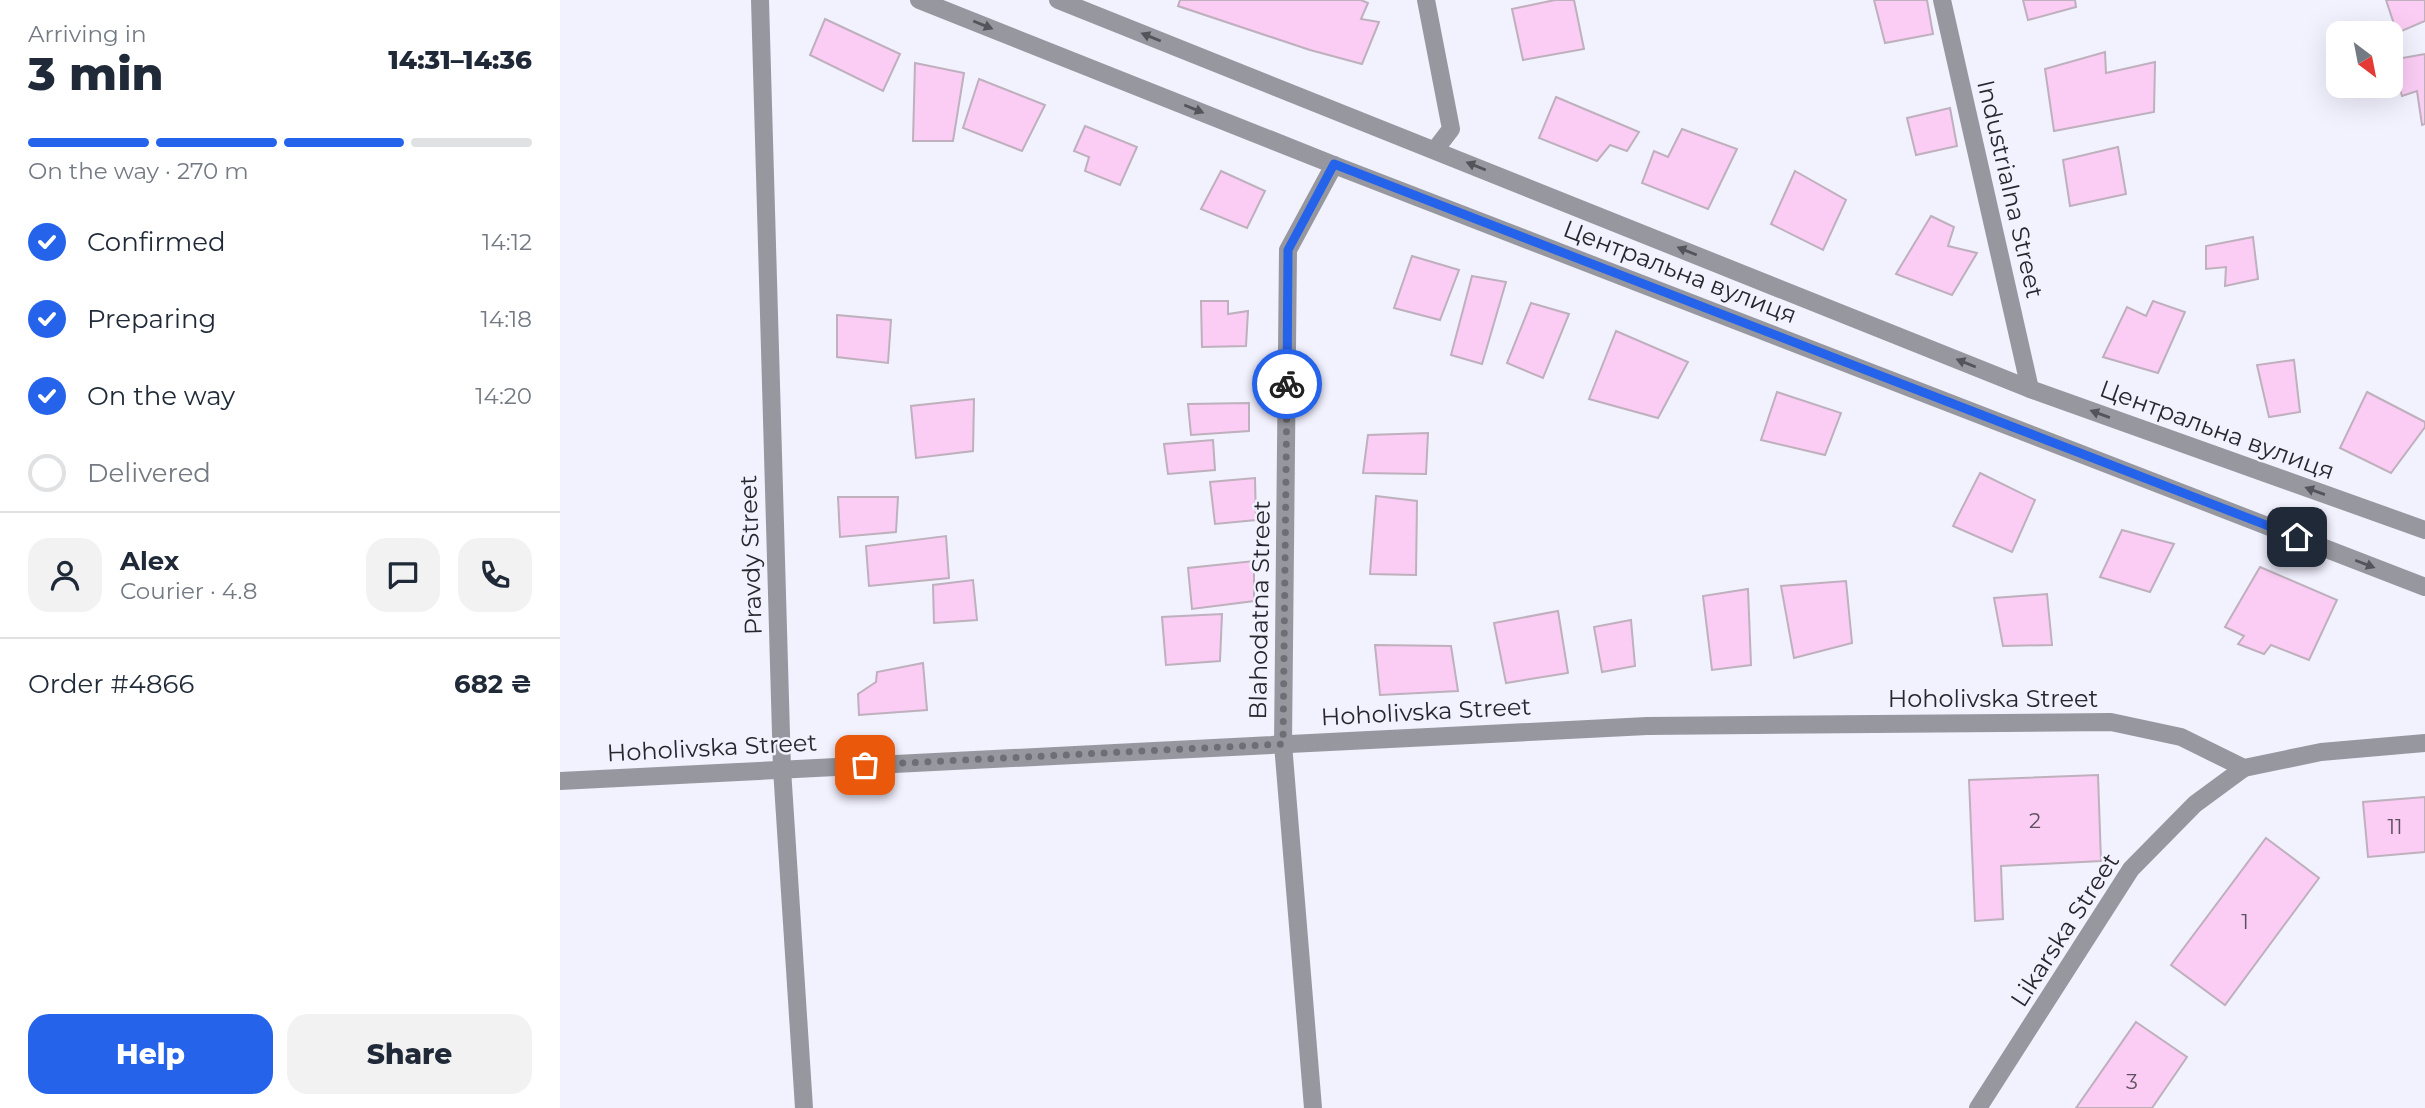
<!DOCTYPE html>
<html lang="en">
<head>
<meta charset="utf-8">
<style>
	body { margin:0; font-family:Montserrat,sans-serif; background:#f2f2f3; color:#1f2937; height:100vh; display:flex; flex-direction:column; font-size:26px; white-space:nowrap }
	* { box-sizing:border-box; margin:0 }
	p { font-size:23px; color:#747a83 }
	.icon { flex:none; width:38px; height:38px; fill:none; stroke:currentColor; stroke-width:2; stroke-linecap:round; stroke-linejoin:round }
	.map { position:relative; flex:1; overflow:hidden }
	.sheet { display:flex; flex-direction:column; background:#fff; width:560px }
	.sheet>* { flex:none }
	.needle { width:46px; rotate:148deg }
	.buttons { position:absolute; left:1766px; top:21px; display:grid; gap:14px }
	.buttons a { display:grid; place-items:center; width:77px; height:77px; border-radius:14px; background:#fff; box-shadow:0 7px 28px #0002; font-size:35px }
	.pin { position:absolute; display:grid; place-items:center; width:60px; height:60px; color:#fff; margin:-30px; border-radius:14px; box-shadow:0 4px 10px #0006 }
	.courier { position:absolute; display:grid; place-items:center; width:70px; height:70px; margin:-35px; border:5px solid #2563eb; border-radius:50%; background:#fff; color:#222; box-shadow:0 2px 9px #0007 }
	.overview em { font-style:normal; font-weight:800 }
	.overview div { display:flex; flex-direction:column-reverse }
	.overview { display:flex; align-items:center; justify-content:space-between; height:119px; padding:0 28px }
	h1 { font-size:46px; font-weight:800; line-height:52px }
	.bar { display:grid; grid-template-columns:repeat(4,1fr); gap:10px 7px; align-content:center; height:84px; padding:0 28px }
	.bar i { height:9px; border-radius:5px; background:#e0e1e3 }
	.bar .current { background:#2563eb }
	.bar p { grid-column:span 4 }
	.line { display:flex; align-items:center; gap:18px; padding:0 28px; border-top:2px solid #e0e1e3 }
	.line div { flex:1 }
	.round { display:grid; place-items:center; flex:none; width:74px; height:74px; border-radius:21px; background:#f2f2f3 }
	ol { padding:0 28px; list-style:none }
	li { display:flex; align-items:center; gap:21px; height:77px }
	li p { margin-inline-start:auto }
	li .icon { padding:7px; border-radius:50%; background:#2563eb; color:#fff; stroke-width:4 }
	li:last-child { color:#747a83 }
	li i { width:38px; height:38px; border:4px solid #e0e1e3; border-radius:50% }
	.button { display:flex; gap:14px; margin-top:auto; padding:14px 28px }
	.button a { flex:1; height:80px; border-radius:21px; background:#2563eb; color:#fff; font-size:28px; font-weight:800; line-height:80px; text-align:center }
	.button a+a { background:#f2f2f3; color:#1f2937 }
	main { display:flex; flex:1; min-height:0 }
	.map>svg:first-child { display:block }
	.building { fill:#fbcdf5; stroke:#beb0bc; stroke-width:2 }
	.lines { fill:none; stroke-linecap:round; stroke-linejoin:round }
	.street { stroke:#97989f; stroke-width:18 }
	.oneway { fill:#54545b }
	.done { stroke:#6f6e76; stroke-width:7; stroke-dasharray:0 12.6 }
	.route { stroke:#2563eb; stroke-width:9 }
	.labels { text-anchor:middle; stroke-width:5; stroke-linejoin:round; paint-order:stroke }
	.number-label { font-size:21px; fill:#5d505f }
	.street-label { font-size:24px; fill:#28272d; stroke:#f2f1fe }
</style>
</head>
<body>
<main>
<section class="sheet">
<div class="overview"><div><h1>3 min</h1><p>Arriving in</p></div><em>14:31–14:36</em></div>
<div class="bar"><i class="current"></i><i class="current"></i><i class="current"></i><i></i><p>On the way · 270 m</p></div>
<ol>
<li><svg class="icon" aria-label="check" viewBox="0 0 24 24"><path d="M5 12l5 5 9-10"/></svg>Confirmed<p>14:12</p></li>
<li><svg class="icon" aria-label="check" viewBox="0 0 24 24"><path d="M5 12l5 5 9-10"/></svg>Preparing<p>14:18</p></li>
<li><svg class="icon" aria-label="check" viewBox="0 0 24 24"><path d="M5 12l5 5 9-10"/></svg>On the way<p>14:20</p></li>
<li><i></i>Delivered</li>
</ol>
<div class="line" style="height:126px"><a class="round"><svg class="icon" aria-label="person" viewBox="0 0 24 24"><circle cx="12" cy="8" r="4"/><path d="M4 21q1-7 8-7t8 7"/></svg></a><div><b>Alex</b><p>Courier · 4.8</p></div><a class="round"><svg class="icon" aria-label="chat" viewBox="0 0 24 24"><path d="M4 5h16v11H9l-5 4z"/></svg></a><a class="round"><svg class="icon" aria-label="phone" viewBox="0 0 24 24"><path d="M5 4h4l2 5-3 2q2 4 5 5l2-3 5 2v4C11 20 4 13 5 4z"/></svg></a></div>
<div class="line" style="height:91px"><div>Order #4866</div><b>682 ₴</b></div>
<div class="button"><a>Help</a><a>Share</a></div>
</section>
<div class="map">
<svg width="1865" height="1108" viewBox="0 0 1865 1108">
	<rect width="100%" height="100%" fill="#f2f1fe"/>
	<g class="building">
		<path d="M620,0H801L808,3L801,19L819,22L802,64L750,50L618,6Z"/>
		<path d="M995,0H1014L1024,49L963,60L952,9Z"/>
		<path d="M1314,0H1367L1373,34L1325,43Z"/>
		<path d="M1463,0H1515L1516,7L1468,20Z"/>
		<path d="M1826,0H1865V21L1837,33Z"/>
		<path d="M265,19L340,54L323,91L250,55Z"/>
		<path d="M1545,52L1546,73L1595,62L1594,112L1494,131L1485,69Z"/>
		<path d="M1865,54V124L1862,125L1857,91L1842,96L1831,60Z"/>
		<path d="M355,63L404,73L393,141H353Z"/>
		<path d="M419,79L485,105L462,151L403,128Z"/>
		<path d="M996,97L1079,132L1067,151L1050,145L1037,161L979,138Z"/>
		<path d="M1390,108L1397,146L1356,155L1347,118Z"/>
		<path d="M525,126L577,147L560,185L525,171L529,157L514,151Z"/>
		<path d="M1122,129L1177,149L1148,209L1082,183L1094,151L1108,157Z"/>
		<path d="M1558,147L1566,194L1510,206L1503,160Z"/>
		<path d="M661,171L705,191L687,228L641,209Z"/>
		<path d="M1235,171L1286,200L1263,250L1211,224Z"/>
		<path d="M1371,216L1394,227L1388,246L1417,253L1392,295L1336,274Z"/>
		<path d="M1693,237L1698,279L1665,286L1666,267L1646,269V246Z"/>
		<path d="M852,256L899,270L880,320L834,308Z"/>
		<path d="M912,276L946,282L922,364L891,355Z"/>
		<path d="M641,301H668V314L688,311L686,346L642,347Z"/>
		<path d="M1593,301L1625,312L1598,373L1543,357L1567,307L1586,316Z"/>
		<path d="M971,303L1009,314L983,378L947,363Z"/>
		<path d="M277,315L331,320L328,363L277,357Z"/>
		<path d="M1056,331L1128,362L1098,418L1029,399Z"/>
		<path d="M1734,360L1740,412L1709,417L1697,365Z"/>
		<path d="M1217,392L1281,413L1265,455L1201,440Z"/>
		<path d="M1807,392L1865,422V427L1831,473L1780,448Z"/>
		<path d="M414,399L413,451L356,458L351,406Z"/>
		<path d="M689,403V431L631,435L628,404Z"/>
		<path d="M868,433L866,474L803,473L808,435Z"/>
		<path d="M653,440L655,470L608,474L604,444Z"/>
		<path d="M1420,473L1475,500L1452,552L1393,526Z"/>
		<path d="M695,478L696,520L655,524L650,482Z"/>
		<path d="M816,496L857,501L856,575L810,574Z"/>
		<path d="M278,497H338L336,532L280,537Z"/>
		<path d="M1562,530L1614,544L1590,592L1540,577Z"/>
		<path d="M386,536L389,578L309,586L306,546Z"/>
		<path d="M694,561V601L632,609L628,568Z"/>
		<path d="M1700,567L1777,600L1749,660L1711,645L1704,654L1678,644L1684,636L1665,627Z"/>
		<path d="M413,580L417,620L374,623L373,585Z"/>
		<path d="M1286,581L1292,643L1234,658L1221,586Z"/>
		<path d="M1188,589L1191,665L1152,670L1143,596Z"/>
		<path d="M1487,594L1492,645L1443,646L1434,598Z"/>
		<path d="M998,611L1008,673L946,683L934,623Z"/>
		<path d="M662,614L660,661L606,665L602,617Z"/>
		<path d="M1071,620L1075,666L1042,672L1034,627Z"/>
		<path d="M815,645L891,646L898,691L820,695Z"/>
		<path d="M363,663L367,710L299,715L298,694L316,682L317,672Z"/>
		<path d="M1538,775L1541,861L1441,866L1443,919L1415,921L1409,780Z"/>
		<path d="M1865,797V852L1808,857L1803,802Z"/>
		<path d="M1706,838L1759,878L1665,1005L1611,965Z"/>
		<path d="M1576,1022L1627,1057L1592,1108H1516Z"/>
	</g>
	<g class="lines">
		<g class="street">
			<path d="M200,0L222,769L244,1108"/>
			<path d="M359,0L774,165L1865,587"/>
			<path d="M498,0L1470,389L1865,530"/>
			<path d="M866,0L891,129L875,150"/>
			<path d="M1382,0L1470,389"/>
			<path d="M0,781L1087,726L1551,722L1621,737L1684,768L1761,752L1865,743"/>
			<path d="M753,1108L723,744L728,250L774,165"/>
			<path d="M1418,1108L1571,869L1635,804L1684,768"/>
		</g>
	</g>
	<defs><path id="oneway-solid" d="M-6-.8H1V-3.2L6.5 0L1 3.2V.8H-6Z" transform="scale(1.75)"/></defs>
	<g class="oneway">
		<use href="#oneway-solid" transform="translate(423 25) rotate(22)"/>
		<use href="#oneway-solid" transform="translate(591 37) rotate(-158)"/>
		<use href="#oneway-solid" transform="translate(634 109) rotate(22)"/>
		<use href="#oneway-solid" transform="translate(916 166) rotate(-158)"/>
		<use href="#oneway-solid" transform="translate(1127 251) rotate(-158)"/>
		<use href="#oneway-solid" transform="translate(1406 363) rotate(-158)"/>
		<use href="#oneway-solid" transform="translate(1540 414) rotate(-160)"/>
		<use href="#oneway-solid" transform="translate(1755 491) rotate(-160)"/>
		<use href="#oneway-solid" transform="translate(1805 564) rotate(21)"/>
	</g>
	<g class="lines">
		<path class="done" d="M305,765L723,744L727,384"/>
		<path class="route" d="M727,384L728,250L774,164L1737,537"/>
	</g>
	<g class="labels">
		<g class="number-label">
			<text x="1475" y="828">2</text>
			<text x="1835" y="834">11</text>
			<text x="1685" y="929">1</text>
			<text x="1572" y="1089">3</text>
		</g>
		<g class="street-label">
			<text transform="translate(1450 189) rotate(77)" y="8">Industrialna Street</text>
			<text transform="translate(1120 272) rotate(21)" y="8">Центральна вулиця</text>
			<text transform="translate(1657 430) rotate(20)" y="8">Центральна вулиця</text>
			<text transform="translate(191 555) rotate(-92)" y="8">Pravdy Street</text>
			<text transform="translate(700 610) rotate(-89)" y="8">Blahodatna Street</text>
			<text x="1433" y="707">Hoholivska Street</text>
			<text transform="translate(866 712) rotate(-3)" y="8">Hoholivska Street</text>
			<text transform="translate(152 748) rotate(-3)" y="8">Hoholivska Street</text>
			<text transform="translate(1505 930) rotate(-57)" y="8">Likarska Street</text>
		</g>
	</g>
</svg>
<div class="buttons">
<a><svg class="needle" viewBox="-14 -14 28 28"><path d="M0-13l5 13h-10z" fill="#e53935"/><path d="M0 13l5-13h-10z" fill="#747a83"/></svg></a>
</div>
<div class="pin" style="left:305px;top:765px;background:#ea580c"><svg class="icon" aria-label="bag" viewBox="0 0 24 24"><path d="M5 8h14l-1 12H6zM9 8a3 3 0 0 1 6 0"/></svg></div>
<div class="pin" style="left:1737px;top:537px;background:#1f2937"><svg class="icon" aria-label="home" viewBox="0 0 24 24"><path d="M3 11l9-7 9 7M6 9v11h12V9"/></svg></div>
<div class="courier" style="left:727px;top:384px"><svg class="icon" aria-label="bike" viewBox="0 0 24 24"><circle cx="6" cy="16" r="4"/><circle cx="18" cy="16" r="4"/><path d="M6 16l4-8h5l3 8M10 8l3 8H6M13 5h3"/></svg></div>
</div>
</main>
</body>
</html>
